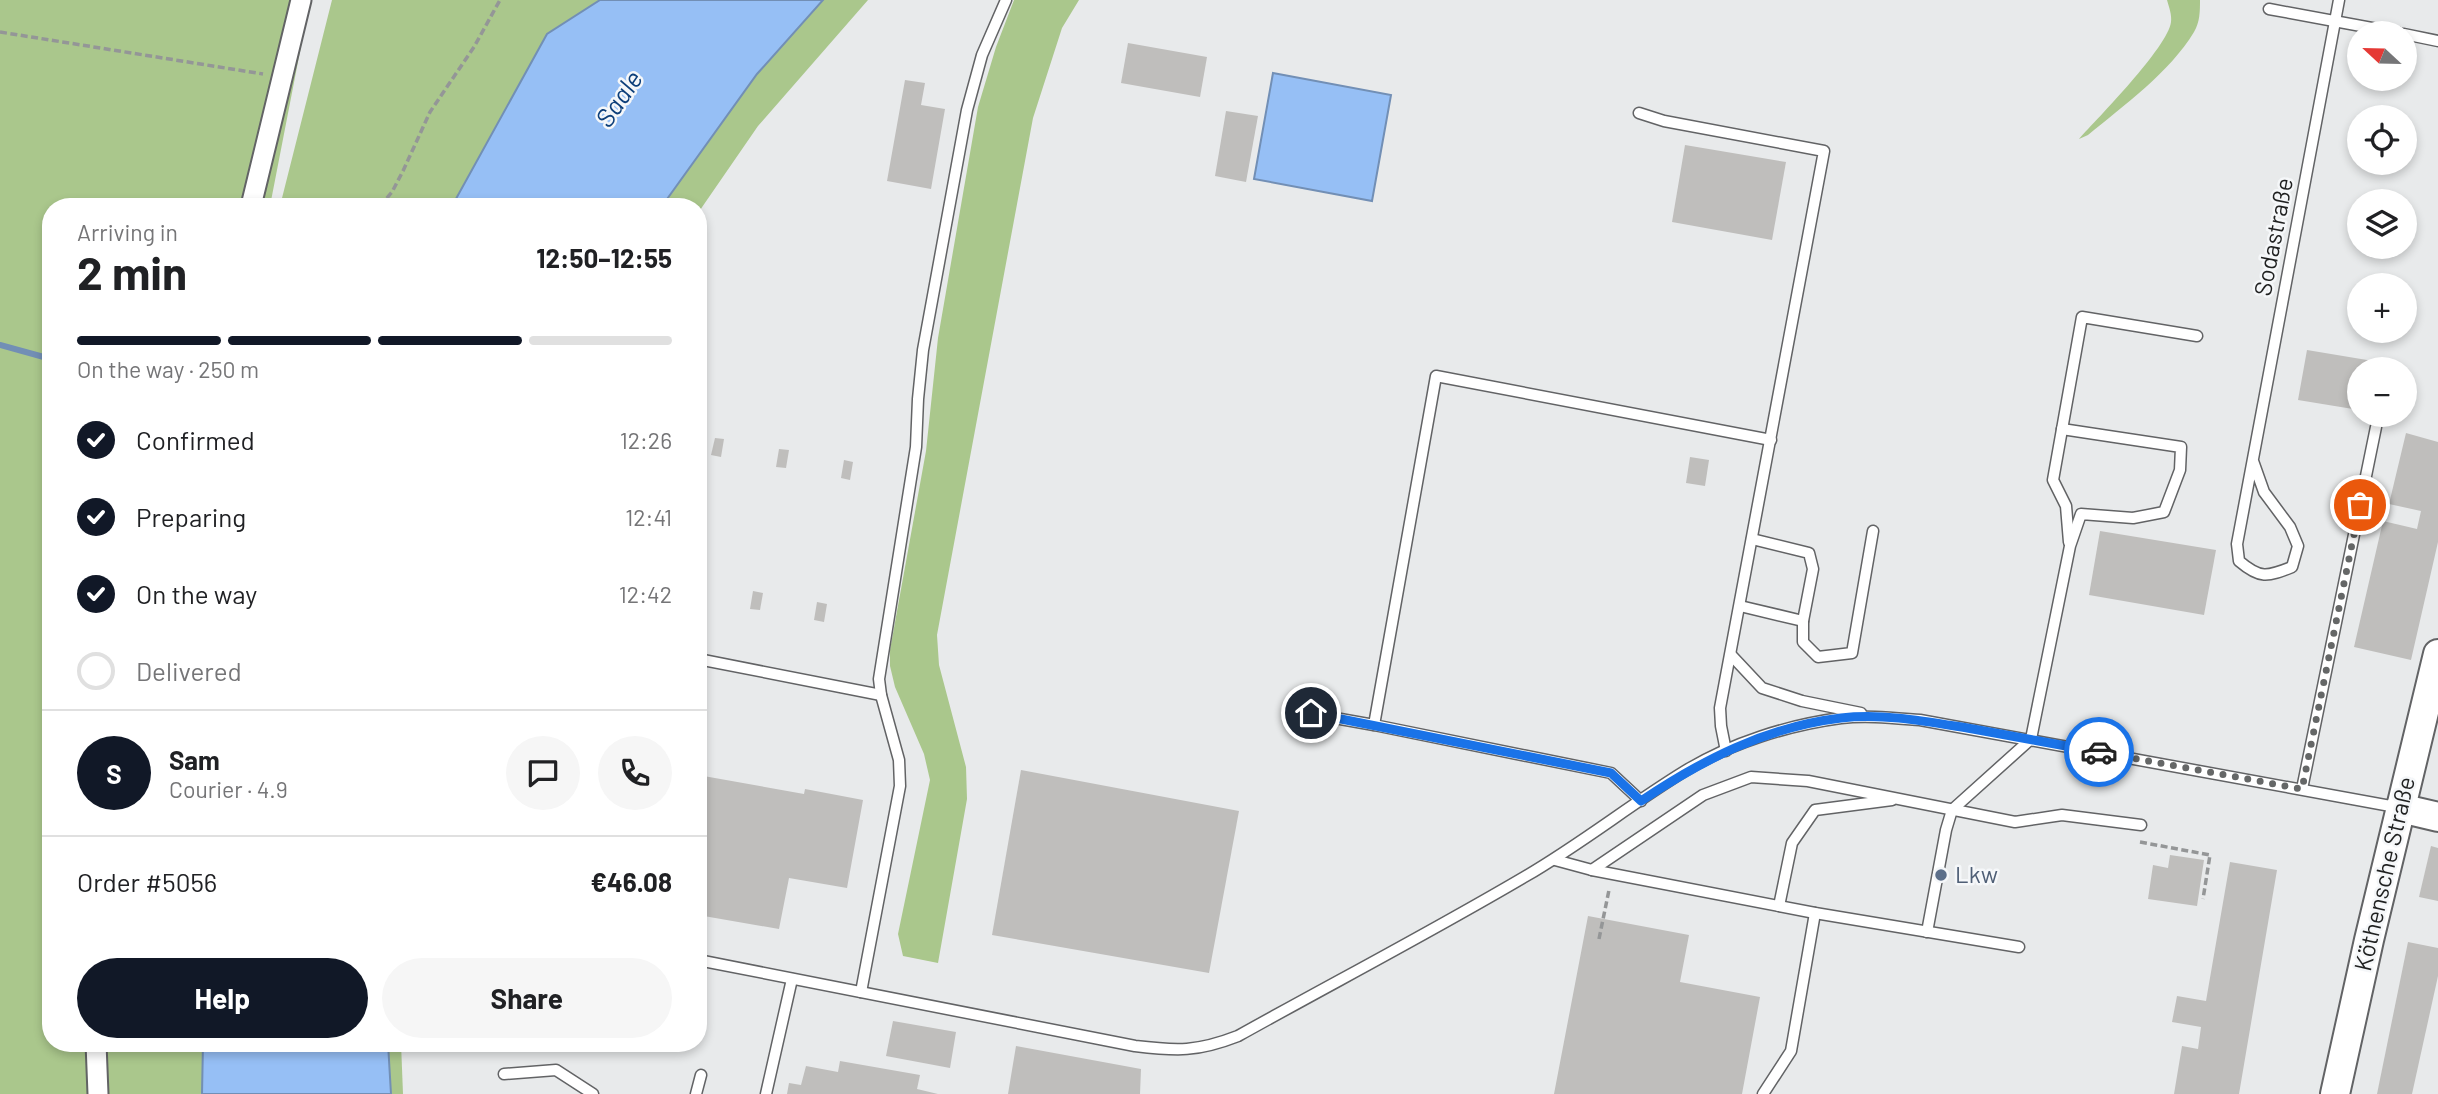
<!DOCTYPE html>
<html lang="en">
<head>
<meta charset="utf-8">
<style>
	body { margin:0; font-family:Barlow,sans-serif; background:#f6f6f6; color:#202124; height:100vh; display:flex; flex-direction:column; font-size:26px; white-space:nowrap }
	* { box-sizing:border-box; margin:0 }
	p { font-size:23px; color:#757577 }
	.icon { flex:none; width:38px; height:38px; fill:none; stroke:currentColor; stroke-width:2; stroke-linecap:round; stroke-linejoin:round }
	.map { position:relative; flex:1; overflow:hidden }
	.panel { position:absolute; left:42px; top:198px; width:665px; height:854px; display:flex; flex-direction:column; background:#fff; border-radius:28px; box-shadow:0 4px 10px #0003 }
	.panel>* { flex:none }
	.needle { width:46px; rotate:292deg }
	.tools { position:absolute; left:2347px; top:21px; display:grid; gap:14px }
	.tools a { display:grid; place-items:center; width:70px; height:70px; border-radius:50%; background:#fff; box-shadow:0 4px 10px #0003; font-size:35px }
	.pin { position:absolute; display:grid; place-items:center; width:60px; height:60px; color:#fff; margin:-30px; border:4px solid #fff; border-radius:50%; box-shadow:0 2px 7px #0007 }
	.courier { position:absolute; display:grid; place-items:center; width:70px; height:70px; margin:-35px; border:5px solid #1a73e8; border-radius:50%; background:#fff; color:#222; box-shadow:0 2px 9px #0007 }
	.headline em { font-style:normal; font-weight:700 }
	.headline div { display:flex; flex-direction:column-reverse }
	.headline { display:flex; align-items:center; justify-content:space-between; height:119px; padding:0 35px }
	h1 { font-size:46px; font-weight:700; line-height:52px }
	.bar { display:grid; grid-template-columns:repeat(4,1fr); gap:10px 7px; align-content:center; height:84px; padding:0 35px }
	.bar i { height:9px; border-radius:5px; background:#e0e0e0 }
	.bar .current { background:#111827 }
	.bar p { grid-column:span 4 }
	.line { display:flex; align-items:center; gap:18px; padding:0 35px; border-top:2px solid #e0e0e0 }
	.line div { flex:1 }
	.round { display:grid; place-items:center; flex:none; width:74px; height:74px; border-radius:37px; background:#f6f6f6 }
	ol { padding:0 35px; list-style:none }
	li { display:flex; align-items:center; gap:21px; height:77px }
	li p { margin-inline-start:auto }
	li .icon { padding:7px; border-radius:50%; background:#111827; color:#fff; stroke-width:4 }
	li:last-child { color:#757577 }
	li i { width:38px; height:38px; border:4px solid #e0e0e0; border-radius:50% }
	.cta { display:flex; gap:14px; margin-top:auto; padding:14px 35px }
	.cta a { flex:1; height:80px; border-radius:42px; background:#111827; color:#fff; font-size:28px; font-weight:700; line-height:80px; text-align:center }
	.cta a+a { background:#f6f6f6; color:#202124 }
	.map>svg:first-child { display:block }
	.green { fill:#aac78c }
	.water { fill:#96bff5; stroke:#728fb5; stroke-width:2 }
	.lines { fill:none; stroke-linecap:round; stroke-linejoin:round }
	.stream { stroke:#728fb5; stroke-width:6 }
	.building { fill:#bfbebc }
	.lane-casing { stroke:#626365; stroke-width:13 }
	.street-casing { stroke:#626365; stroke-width:23 }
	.secondary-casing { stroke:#626365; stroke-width:32 }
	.path { stroke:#949697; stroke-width:3.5; stroke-dasharray:7 3.5; stroke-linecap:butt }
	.lane { stroke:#fff; stroke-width:10 }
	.street { stroke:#fff; stroke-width:19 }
	.secondary { stroke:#fff; stroke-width:28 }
	.done { stroke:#656767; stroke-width:7; stroke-dasharray:0 12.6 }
	.route { stroke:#1a73e8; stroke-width:9 }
	.service-dot { fill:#5c6f8a; stroke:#f5f7f9; stroke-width:2.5 }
	.labels { text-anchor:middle; stroke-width:5; stroke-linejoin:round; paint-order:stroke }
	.street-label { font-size:24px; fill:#1f2020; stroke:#f5f7f9 }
	.service-label { font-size:24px; fill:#4e5e75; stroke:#f5f7f9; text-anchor:start }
	.water-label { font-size:26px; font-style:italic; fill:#0d3f7a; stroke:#f5f7f9 }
</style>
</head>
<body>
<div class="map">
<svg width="2438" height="1094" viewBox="0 0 2438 1094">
	<rect width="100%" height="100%" fill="#e8eaeb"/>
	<g class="green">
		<path d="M0,0H310L270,206H51V1043H203L202,1094H0Z"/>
		<path d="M332,0H600L547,34L452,206H280Z"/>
		<path d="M823,0H868L758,126L698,213V206H662L757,74Z"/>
		<path d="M1014,0H1079L1062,28L1033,118L937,635L939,665L966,767L967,799L938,963L903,956L898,934L930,780L924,754L895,687L890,666V650L926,451L938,338L978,107L996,47Z"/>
		<path d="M2167,0H2200C2200,11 2200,22 2194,32C2170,72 2123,106 2088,135L2079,139C2098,118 2168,47 2171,22C2172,15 2169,7 2167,0Z"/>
		<path d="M388,1043H401L403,1094H391Z"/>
	</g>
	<g class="water">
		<path d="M600,0H823L757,74L662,206H452L547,34Z"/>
		<path d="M1273,73L1391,95L1372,201L1254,179Z"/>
		<path d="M203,1043H388L391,1094H202Z"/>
	</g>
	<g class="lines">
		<path class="stream" d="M0,345L51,359"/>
	</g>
	<g class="building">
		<path d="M1128,43L1207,57L1200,97L1121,83Z"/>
		<path d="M905,80L925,83L921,105L945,109L931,189L887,181Z"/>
		<path d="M1226,111L1258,116L1246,182L1215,176Z"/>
		<path d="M1685,145L1786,162L1772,240L1672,222Z"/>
		<path d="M2307,350L2373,361L2372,369H2359V410L2298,400Z"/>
		<path d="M2406,433L2438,442V542L2411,660L2354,647L2383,521L2417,529L2421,511L2389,504Z"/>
		<path d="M715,438L724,439L721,457L711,455Z"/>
		<path d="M779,449L789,450L786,468L776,467Z"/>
		<path d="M1690,457L1709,460L1705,486L1686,483Z"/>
		<path d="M844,460L853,462L850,480L841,478Z"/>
		<path d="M2100,531L2216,550L2204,615L2089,595Z"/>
		<path d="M753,591L763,593L760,610L750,609Z"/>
		<path d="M817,602L827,604L824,622L814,620Z"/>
		<path d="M1021,770L1239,811L1209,973L992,935Z"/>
		<path d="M698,775L804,794L805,789L863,800L847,888L789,878L779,929L698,915Z"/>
		<path d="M2431,846L2438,848V901L2419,897Z"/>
		<path d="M2170,855L2204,860L2197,906L2148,899L2153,865L2168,868Z"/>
		<path d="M2230,862L2277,870L2239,1094H2174L2182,1046L2198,1049L2201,1027L2172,1022L2177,996L2206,1001Z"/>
		<path d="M1588,916L1689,935L1680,982L1760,997L1742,1094H1554Z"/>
		<path d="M2408,942L2438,948V976L2412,1094H2377Z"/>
		<path d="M893,1021L956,1032L950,1068L886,1056Z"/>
		<path d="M1016,1046L1141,1069L1140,1094H1008Z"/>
		<path d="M840,1061L920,1075L917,1089L938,1094H787L789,1083L801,1085L806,1066L838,1072Z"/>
	</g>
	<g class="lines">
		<defs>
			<g id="lane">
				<path d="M2269,9L2399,33"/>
				<path d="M2404,34L2438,41"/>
				<path d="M1639,113L1664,121L1824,151L1720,708L1721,726L1726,751"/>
				<path d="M2253,461L2264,492L2290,527L2298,546L2292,567C2267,577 2260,579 2239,561L2237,544L2339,0"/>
				<path d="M1752,539L1809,553L1813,569L1803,621V642L1818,657L1852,653L1873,531"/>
				<path d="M2069,542L2066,506L2053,480L2082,317L2197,336"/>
				<path d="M1740,606L1803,621"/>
				<path d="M1731,655L1762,688L1802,701L1861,713"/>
				<path d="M698,659L881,695"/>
				<path d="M1290,710L1374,725"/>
				<path d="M2302,789L2376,427"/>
				<path d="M1641,801L1611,773L1374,725L1436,376L1771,440"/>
				<path d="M1555,860L1592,870L1815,913L2019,947"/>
				<path d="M1592,870L1703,795L1751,777L1808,781L2015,822L2062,815L2141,825"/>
				<path d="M1779,906L1792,843L1815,810L1892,800"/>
				<path d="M1927,932L1946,830L1952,810L2031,739L2070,546L2081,514L2133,518L2164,512L2180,470L2181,447L2062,429"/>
				<path d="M698,960L1135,1046C1177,1051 1197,1052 1238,1036C1333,983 1431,932 1526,876C1581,844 1631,804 1685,771C1731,743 1788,725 1841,718C1867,715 1894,718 1920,720L2396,807"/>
				<path d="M861,992L900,786L899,760L881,695L879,679L916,447L918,399L923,350L967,110L982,55L1006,0"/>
				<path d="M504,1074L556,1070L593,1094"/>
				<path d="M696,1094L701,1075"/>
				<path d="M766,1094L792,979"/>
				<path d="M1763,1094L1791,1051L1815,913"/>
			</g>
			<g id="street">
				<path d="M251,206L301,0"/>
				<path d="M96,1043L98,1094"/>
			</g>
			<g id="secondary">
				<path d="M2400,808L2438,817"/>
				<path d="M2335,1094L2369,940L2438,654"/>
			</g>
		</defs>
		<use href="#lane" class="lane-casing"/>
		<use href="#street" class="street-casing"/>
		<use href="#secondary" class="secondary-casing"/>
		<g class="path">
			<path d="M0,32L263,74"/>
			<path d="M380,206L392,192L403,171L430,112L474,47L500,0"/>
			<path d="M2140,842L2210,855L2203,899"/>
			<path d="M1599,939L1609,890"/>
		</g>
		<use href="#lane" class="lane"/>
		<use href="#street" class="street"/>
		<use href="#secondary" class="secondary"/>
	</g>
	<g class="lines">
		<path class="done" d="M2099,752L2302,789L2360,505"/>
		<path class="route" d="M1311,713L1611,773L1641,801C1702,760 1766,727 1841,718C1885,713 1929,722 1973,729C2015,737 2057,744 2099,752"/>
	</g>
	<circle class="service-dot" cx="1941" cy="875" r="7"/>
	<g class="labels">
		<g class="street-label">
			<text transform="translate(2274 237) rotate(-79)" y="8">Sodastraße</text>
			<text transform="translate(2385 874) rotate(-77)" y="8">Köthensche Straße</text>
		</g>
		<g class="service-label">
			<text x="1955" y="883">Lkw</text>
		</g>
		<g class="water-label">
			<text transform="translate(619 99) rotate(-56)" y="9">Saale</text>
		</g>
	</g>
</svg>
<div class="tools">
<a><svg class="needle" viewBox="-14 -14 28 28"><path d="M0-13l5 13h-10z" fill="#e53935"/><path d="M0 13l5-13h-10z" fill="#757577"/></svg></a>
<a><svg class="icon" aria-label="locate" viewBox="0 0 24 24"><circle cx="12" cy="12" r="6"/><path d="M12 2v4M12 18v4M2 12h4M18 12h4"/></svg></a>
<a><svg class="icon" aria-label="layers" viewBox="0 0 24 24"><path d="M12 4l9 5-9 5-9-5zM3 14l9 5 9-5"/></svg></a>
<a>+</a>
<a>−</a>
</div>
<div class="pin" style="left:2360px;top:505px;background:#ea580c"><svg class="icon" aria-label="bag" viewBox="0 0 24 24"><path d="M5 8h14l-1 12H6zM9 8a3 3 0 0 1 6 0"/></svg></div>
<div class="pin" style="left:1311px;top:713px;background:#1f2937"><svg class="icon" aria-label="home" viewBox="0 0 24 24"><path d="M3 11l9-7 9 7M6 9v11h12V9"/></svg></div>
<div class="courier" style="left:2099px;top:752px"><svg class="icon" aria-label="car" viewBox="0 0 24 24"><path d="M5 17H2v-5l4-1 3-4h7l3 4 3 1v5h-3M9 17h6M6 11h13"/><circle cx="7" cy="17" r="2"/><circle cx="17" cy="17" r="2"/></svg></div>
<section class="panel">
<div class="headline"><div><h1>2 min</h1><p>Arriving in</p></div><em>12:50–12:55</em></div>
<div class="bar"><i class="current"></i><i class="current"></i><i class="current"></i><i></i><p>On the way · 250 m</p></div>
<ol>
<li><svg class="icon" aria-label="check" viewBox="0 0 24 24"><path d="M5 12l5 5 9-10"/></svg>Confirmed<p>12:26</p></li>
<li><svg class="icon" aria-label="check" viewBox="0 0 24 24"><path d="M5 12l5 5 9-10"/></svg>Preparing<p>12:41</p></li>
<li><svg class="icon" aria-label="check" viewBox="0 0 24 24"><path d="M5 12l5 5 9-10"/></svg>On the way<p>12:42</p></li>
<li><i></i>Delivered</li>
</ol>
<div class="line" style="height:126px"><b class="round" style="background:#111827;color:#fff">S</b><div><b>Sam</b><p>Courier · 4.9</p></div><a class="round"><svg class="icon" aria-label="chat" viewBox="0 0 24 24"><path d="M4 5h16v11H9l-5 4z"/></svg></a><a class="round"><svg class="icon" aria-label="phone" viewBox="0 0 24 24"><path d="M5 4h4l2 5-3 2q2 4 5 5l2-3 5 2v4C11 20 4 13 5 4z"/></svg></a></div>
<div class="line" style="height:91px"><div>Order #5056</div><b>€46.08</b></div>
<div class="cta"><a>Help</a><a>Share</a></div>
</section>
</div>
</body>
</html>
